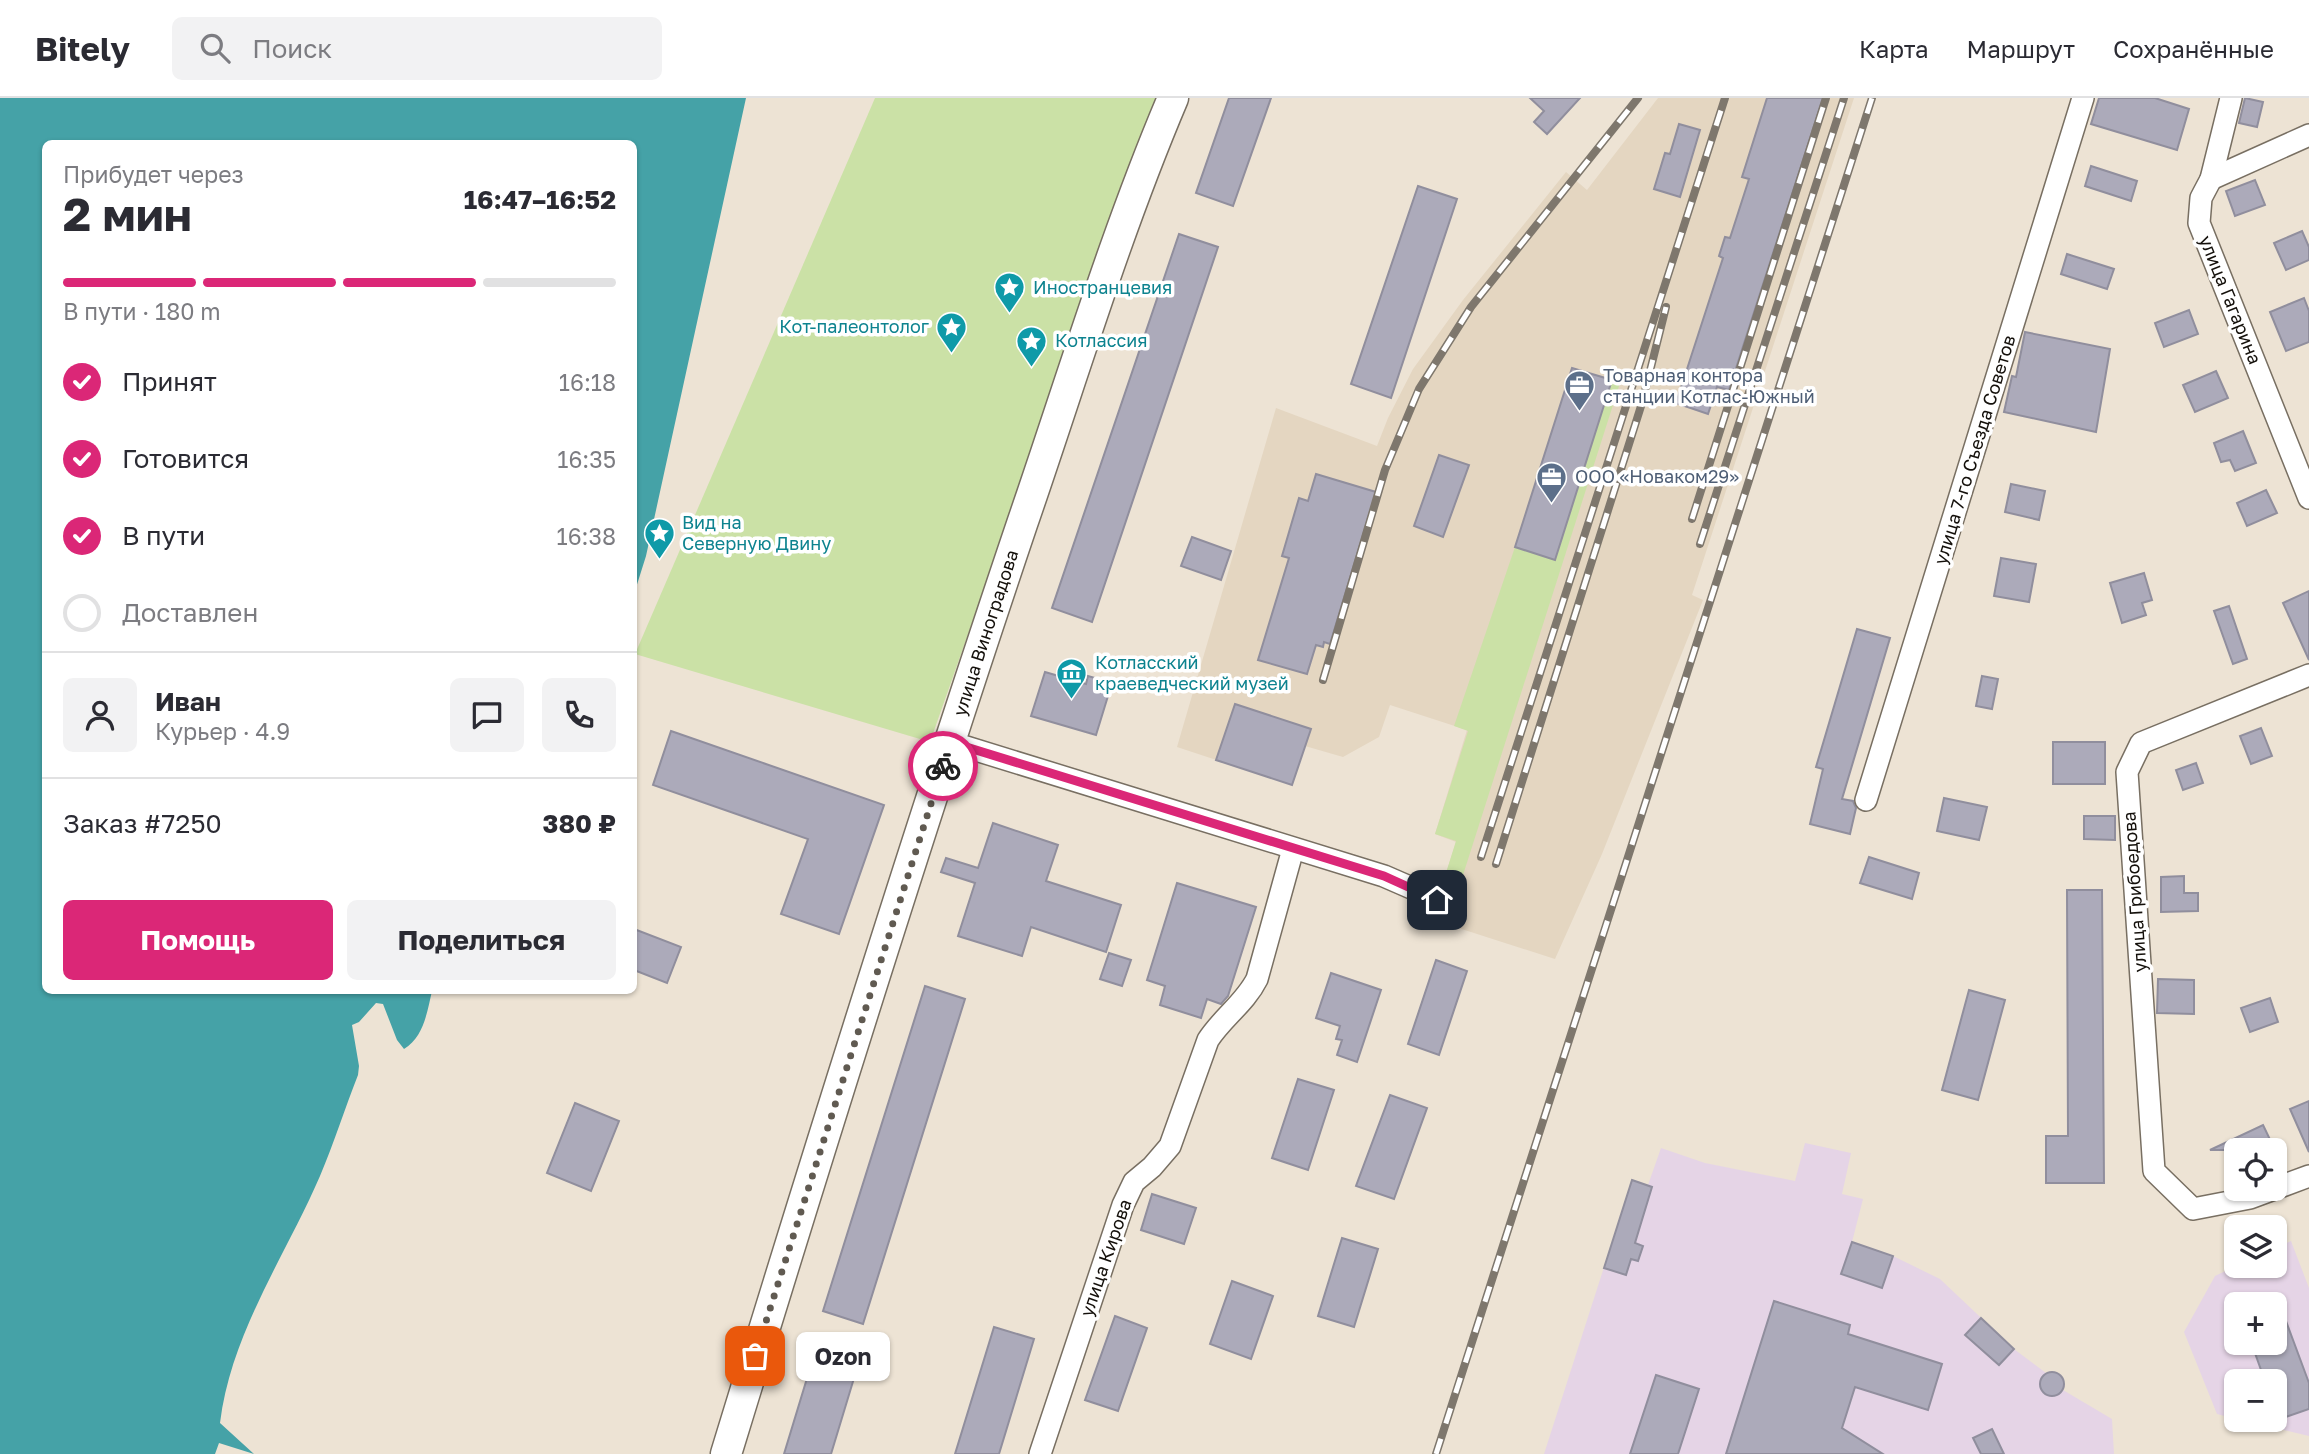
<!DOCTYPE html>
<html lang="ru">
<head>
<meta charset="utf-8">
<style>
	body { margin:0; font-family:"Golos Text",sans-serif; background:#f2f2f3; color:#2b2b33; height:100vh; display:flex; flex-direction:column; font-size:26px; white-space:nowrap }
	* { box-sizing:border-box; margin:0 }
	p { font-size:23px; color:#7c7c81 }
	.icon { flex:none; width:38px; height:38px; fill:none; stroke:currentColor; stroke-width:2; stroke-linecap:round; stroke-linejoin:round }
	.map { position:relative; flex:1; overflow:hidden }
	.drawer { position:absolute; left:42px; top:42px; width:595px; height:854px; display:flex; flex-direction:column; background:#fff; border-radius:10px; box-shadow:0 2px 5px #0004 }
	.drawer>* { flex:none }
	.buttons { position:absolute; left:2224px; top:1040px; display:grid; gap:14px }
	.buttons a { display:grid; place-items:center; width:63px; height:63px; border-radius:10px; background:#fff; box-shadow:0 2px 5px #0004; font-size:35px }
	.pin { position:absolute; display:grid; place-items:center; width:60px; height:60px; color:#fff; margin:-30px; border-radius:14px; box-shadow:0 4px 10px #0006 }
	.courier { position:absolute; display:grid; place-items:center; width:70px; height:70px; margin:-35px; border:5px solid #db2777; border-radius:50%; background:#fff; color:#222; box-shadow:0 2px 9px #0007 }
	.bubble { position:absolute; height:49px; border-radius:10px; background:#fff; box-shadow:0 2px 5px #0004; font-size:23px; font-weight:700; line-height:49px; text-align:center }
	.head em { font-style:normal; font-weight:700 }
	.head div { display:flex; flex-direction:column-reverse }
	.head { display:flex; align-items:center; justify-content:space-between; height:119px; padding:0 21px }
	h1 { font-size:46px; font-weight:700; line-height:52px }
	.bar { display:grid; grid-template-columns:repeat(4,1fr); gap:10px 7px; align-content:center; height:84px; padding:0 21px }
	.bar i { height:9px; border-radius:5px; background:#e1e1e2 }
	.bar .selected { background:#db2777 }
	.bar p { grid-column:span 4 }
	.line { display:flex; align-items:center; gap:18px; padding:0 21px; border-top:2px solid #e1e1e2 }
	.line div { flex:1 }
	.round { display:grid; place-items:center; flex:none; width:74px; height:74px; border-radius:10px; background:#f2f2f3 }
	ol { padding:0 21px; list-style:none }
	li { display:flex; align-items:center; gap:21px; height:77px }
	li p { margin-inline-start:auto }
	li .icon { padding:7px; border-radius:50%; background:#db2777; color:#fff; stroke-width:4 }
	li:last-child { color:#7c7c81 }
	li i { width:38px; height:38px; border:4px solid #e1e1e2; border-radius:50% }
	.button { display:flex; gap:14px; margin-top:auto; padding:14px 21px }
	.button a { flex:1; height:80px; border-radius:10px; background:#db2777; color:#fff; font-size:28px; font-weight:700; line-height:80px; text-align:center }
	.button a+a { background:#f2f2f3; color:#2b2b33 }
	header { display:flex; align-items:center; gap:42px; box-sizing:border-box; height:98px; padding:0 35px; background:#fff; border-bottom:2px solid #e1e1e2 }
	header strong { font-size:33px }
	nav { display:flex; gap:38px; margin-inline-start:auto; font-size:24px }
	.search { width:490px; height:63px; background:#f2f2f3; display:flex; align-items:center; gap:18px; box-sizing:border-box; padding:0 24px; border-radius:10px; color:#7c7c81; font-size:26px }
	.map>svg:first-child { display:block }
	.built { fill:#e4d6c1 }
	.industrial { fill:#e5d4e6; fill-rule:evenodd }
	.green { fill:#cbe1a6 }
	.water { fill:#45a2a7 }
	.building { fill:#acaaba; stroke:#908e9d; stroke-width:2 }
	.lines { fill:none; stroke-linecap:round; stroke-linejoin:round }
	.street-casing { stroke:#786f62; stroke-width:24 }
	.secondary-casing { stroke:#786f62; stroke-width:33 }
	.street { stroke:#fff; stroke-width:21 }
	.secondary { stroke:#fff; stroke-width:30 }
	.rail-casing { stroke:#7e776d; stroke-width:8 }
	.rail { stroke:#fff; stroke-width:5; stroke-dasharray:16; stroke-linecap:butt }
	.done { stroke:#605a51; stroke-width:7; stroke-dasharray:0 12.6 }
	.route { stroke:#db2777; stroke-width:9 }
	.labels { text-anchor:middle; stroke-width:7; stroke-linejoin:round; paint-order:stroke }
	.culture-label { font-size:18px; fill:#0d838f; stroke:#fff; text-anchor:start }
	.street-label { font-size:18px; fill:#14100b; stroke:#fff }
	.service-label { font-size:18px; fill:#4e5e75; stroke:#fff; text-anchor:start }
</style>
</head>
<body>
<header>
<strong>Bitely</strong>
<div class="search"><svg class="icon" aria-label="search" viewBox="0 0 24 24"><circle cx="10" cy="10" r="6"/><path d="M15 15l6 6"/></svg>Поиск</div>
<nav><a>Карта</a><a>Маршрут</a><a>Сохранённые</a></nav>
</header>
<div class="map">
<svg width="2309" height="1356" viewBox="0 0 2309 1356">
	<rect width="100%" height="100%" fill="#ede3d4"/>
	<path class="built" d="M1658,0H1854L1692,497L1703,502L1602,756L1555,861L1446,826L1455,799L1440,794L1456,744L1435,736L1467,632L1390,607L1379,639L1343,659L1305,648L1292,687L1177,649L1276,310L1377,348L1388,320L1413,271L1463,202L1566,74L1587,92Z"/>
	<g class="industrial">
		<path d="M1805,1045L1851,1055L1842,1096L1863,1101L1852,1144L1893,1158L1940,1181L2014,1251L2046,1275L2053,1274L2060,1277L2064,1284L2063,1292L2112,1321L2114,1356H1544L1632,1082L1648,1087L1661,1050L1705,1065L1795,1083Z"/>
		<path d="M2291,1143L2309,1190V1338L2237,1321H2275V1283H2236V1321L2217,1316L2184,1234L2215,1178L2238,1167H2275V1150ZM2236,1206H2275V1244H2236Z"/>
	</g>
	<g class="green">
		<path d="M875,0H1157L930,644L635,556Z"/>
		<path d="M1612,282L1620,285L1456,799L1440,794L1456,743L1435,736L1468,633L1454,628L1515,449L1556,461Z"/>
	</g>
	<path class="water" d="M0,0H746L646,458L634,496V46H46V892L432,893C427,914 424,939 404,951L397,942L383,906L376,905L359,924L352,927L359,968L358,977C345,1010 334,1045 320,1078C285,1159 231,1235 220,1325L254,1356L219,1345L215,1356H0Z"/>
	<g class="building">
		<path d="M1229,0H1271L1233,108L1196,95Z"/>
		<path d="M1530,0H1580L1547,36L1534,24L1544,13Z"/>
		<path d="M1767,0H1823L1729,292L1717,289L1708,316L1676,305L1723,160L1719,158L1725,139L1730,140L1749,81L1742,79Z"/>
		<path d="M2099,0H2155L2189,11L2177,52L2091,26Z"/>
		<path d="M2245,0L2263,4L2257,29L2239,25Z"/>
		<path d="M1679,26L1700,32L1680,99L1654,91L1665,55L1670,56Z"/>
		<path d="M2091,68L2137,83L2131,103L2085,88Z"/>
		<path d="M2255,82L2265,107L2235,118L2226,93Z"/>
		<path d="M1418,88L1457,101L1391,300L1351,286Z"/>
		<path d="M2302,133L2309,149V162L2286,172L2274,145Z"/>
		<path d="M1179,136L1218,149L1092,524L1052,510Z"/>
		<path d="M2067,156L2114,171L2107,191L2061,176Z"/>
		<path d="M2304,200L2309,213V244L2286,253L2270,214Z"/>
		<path d="M2189,212L2198,236L2164,249L2155,225Z"/>
		<path d="M2025,234L2110,251L2096,334L2004,314L2012,278L2016,279Z"/>
		<path d="M1572,270L1612,282L1555,462L1515,449Z"/>
		<path d="M2216,273L2228,300L2195,314L2183,287Z"/>
		<path d="M2243,333L2256,365L2235,373L2230,362L2221,364L2214,345Z"/>
		<path d="M1439,357L1469,367L1443,439L1414,428Z"/>
		<path d="M1316,376L1376,394L1330,546L1324,544L1323,549L1316,547L1307,576L1258,562L1289,460L1282,458L1299,400L1308,403Z"/>
		<path d="M2011,386L2045,393L2039,422L2005,414Z"/>
		<path d="M2266,392L2277,415L2247,428L2237,405Z"/>
		<path d="M1192,439L1231,453L1221,482L1181,468Z"/>
		<path d="M2001,460L2036,466L2029,504L1994,498Z"/>
		<path d="M2144,475L2152,502L2142,505L2146,517L2122,525L2110,485Z"/>
		<path d="M2309,493V562L2283,505Z"/>
		<path d="M2229,508L2247,561L2233,566L2214,513Z"/>
		<path d="M1857,531L1890,540L1842,701L1853,703L1856,710L1850,736L1810,726L1823,671L1816,669Z"/>
		<path d="M1045,574L1086,586L1088,578L1112,585L1096,637L1031,618Z"/>
		<path d="M1982,578L1998,581L1992,611L1976,608Z"/>
		<path d="M1235,606L1311,631L1292,687L1216,662Z"/>
		<path d="M2261,630L2272,658L2251,666L2240,638Z"/>
		<path d="M671,633L884,707L839,836L781,816L808,741L653,687Z"/>
		<rect x="2053" y="644" width="52" height="42"/>
		<path d="M2196,665L2203,685L2183,692L2176,672Z"/>
		<path d="M1944,700L1987,709L1979,742L1937,733Z"/>
		<path d="M2084,718H2115V742L2084,741Z"/>
		<path d="M993,725L1058,747L1046,783L1121,807L1106,854L1031,829L1022,858L958,838L975,785L941,774L946,760L978,770Z"/>
		<path d="M1869,759L1919,775L1912,801L1860,785Z"/>
		<path d="M2184,778V795H2198V813L2161,814V779Z"/>
		<path d="M1177,785L1256,809L1228,898L1221,906L1207,901L1201,920L1160,907L1165,888L1147,882Z"/>
		<path d="M2067,792H2102L2104,1085H2046V1038H2068Z"/>
		<path d="M634,831L681,849L667,885L634,872Z"/>
		<path d="M1109,855L1131,862L1122,888L1100,881Z"/>
		<path d="M1436,862L1467,873L1439,957L1408,946Z"/>
		<path d="M1331,875L1381,892L1357,964L1337,957L1342,942L1336,941L1340,928L1316,920Z"/>
		<path d="M2158,881L2194,882V916L2157,915Z"/>
		<path d="M925,888L965,901L863,1226L823,1213Z"/>
		<path d="M1969,892L2005,902L1978,1002L1942,992Z"/>
		<path d="M2270,900L2278,924L2250,934L2241,910Z"/>
		<path d="M1298,981L1334,992L1308,1072L1272,1060Z"/>
		<path d="M1390,997L1427,1010L1394,1101L1356,1088Z"/>
		<path d="M2309,1003V1054L2290,1011Z"/>
		<path d="M575,1005L619,1023L591,1093L547,1075Z"/>
		<path d="M2263,1027L2275,1052H2210Z"/>
		<path d="M1632,1082L1652,1089L1635,1145L1643,1148L1638,1163L1631,1161L1626,1177L1604,1170Z"/>
		<path d="M1152,1096L1196,1110L1184,1146L1141,1132Z"/>
		<path d="M1342,1140L1378,1151L1354,1229L1318,1218Z"/>
		<path d="M1852,1144L1893,1158L1882,1190L1841,1176Z"/>
		<path d="M1232,1183L1273,1198L1251,1261L1210,1246Z"/>
		<path d="M2277,1199L2309,1285V1311L2280,1321L2275,1307V1283H2265L2251,1244H2275Z"/>
		<path d="M1774,1203L1850,1227L1848,1236L1942,1266L1928,1312L1855,1289L1842,1330L1883,1356H1726Z"/>
		<path d="M1115,1218L1147,1230L1118,1313L1085,1302Z"/>
		<path d="M1981,1220L2014,1251L1999,1267L1965,1237Z"/>
		<path d="M994,1229L1034,1241L999,1356H955Z"/>
		<path d="M815,1254L858,1267L831,1356H784Z"/>
		<circle cx="2052" cy="1286" r="12"/>
		<path d="M1656,1277L1699,1291L1678,1356H1630Z"/>
		<path d="M1992,1331L2004,1356H1981L1973,1340Z"/>
	</g>
	<g class="lines">
		<defs>
			<g id="street">
				<path d="M2231,0L2211,81L2201,100L2199,125L2309,400"/>
				<path d="M2211,81L2309,37"/>
				<path d="M2309,577L2141,645L2127,674L2154,1073L2193,1111L2250,1100L2309,1078"/>
				<path d="M950,644L1384,778L1453,808"/>
				<path d="M1866,702L2083,0"/>
				<path d="M1040,1356L1123,1107L1134,1084L1152,1069L1170,1048L1208,942C1223,919 1245,905 1257,881L1293,751"/>
			</g>
			<path id="secondary" d="M726,1356C821,1045 918,734 1022,426C1071,284 1114,139 1173,0"/>
		</defs>
		<use href="#street" class="street-casing"/>
		<use href="#secondary" class="secondary-casing"/>
		<use href="#street" class="street"/>
		<use href="#secondary" class="secondary"/>
		<defs>
			<g id="rail">
				<path d="M1692,421L1826,0"/>
				<path d="M1700,446L1844,0"/>
				<path d="M1323,582L1385,372L1419,291L1471,209L1638,0"/>
				<path d="M1481,759L1725,0"/>
				<path d="M1496,766L1642,305L1666,209"/>
				<path d="M1436,1356L1872,0"/>
			</g>
		</defs>
		<use href="#rail" class="rail-casing"/>
		<use href="#rail" class="rail"/>
	</g>
	<g class="lines">
		<path class="done" d="M755,1258L943,668"/>
		<path class="route" d="M943,668L950,644L1384,778L1437,802"/>
	</g>
	<defs>
		<symbol id="sight-pin" viewBox="-11 -11 22 30"><path d="M0 17L-7.5 6A9.5 9.5 0 1 1 7.5 6Z" fill="#0f9aa8" stroke="#fff"/><path d="M0-6L1.8-2.2L6-1.7L2.9 1.2L3.7 5.4L0 3.3L-3.7 5.4L-2.9 1.2L-6-1.7L-1.8-2.2Z" fill="#fff"/></symbol>
		<symbol id="office-pin" viewBox="-11 -11 22 30"><path d="M0 17L-7.5 6A9.5 9.5 0 1 1 7.5 6Z" fill="#5c6f8a" stroke="#fff"/><path d="M-6-3h4V-5.5h4V-3h4V5H-6ZM-1-4.5V-3h2v-1.5ZM-6 0V1H6V0Z" fill="#fff"/></symbol>
		<symbol id="museum-pin" viewBox="-11 -11 22 30"><path d="M0 17L-7.5 6A9.5 9.5 0 1 1 7.5 6Z" fill="#0f9aa8" stroke="#fff"/><path d="M0-6L6-3V-2H-6V-3ZM-5-1h2V3h-2ZM-1-1h2V3h-2ZM3-1h2V3H3ZM-6 4H6V6H-6Z" fill="#fff"/></symbol>
	</defs>
	<g fill-rule="evenodd">
		<use href="#sight-pin" x="992" y="172" width="35" height="47"/>
		<use href="#sight-pin" x="934" y="212" width="35" height="47"/>
		<use href="#sight-pin" x="1014" y="226" width="35" height="47"/>
		<use href="#office-pin" x="1562" y="270" width="35" height="47"/>
		<use href="#office-pin" x="1534" y="362" width="35" height="47"/>
		<use href="#sight-pin" x="642" y="418" width="35" height="47"/>
		<use href="#museum-pin" x="1054" y="558" width="35" height="47"/>
	</g>
	<g class="labels">
		<g class="culture-label">
			<text x="1033" y="196">Иностранцевия</text>
			<text x="929" y="235" text-anchor="end">Кот-палеонтолог</text>
			<text x="1055" y="249">Котлассия</text>
			<text x="682" y="431">Вид на<tspan x="682" dy="21">Северную Двину</tspan></text>
			<text x="1095" y="571">Котласский<tspan x="1095" dy="21">краеведческий музей</tspan></text>
		</g>
		<g class="street-label">
			<text transform="translate(2230 202) rotate(68)" y="6">улица Гагарина</text>
			<text transform="translate(1975 352) rotate(-73)" y="6">улица 7-го Съезда Советов</text>
			<text transform="translate(986 535) rotate(-72)" y="6">улица Виноградова</text>
			<text transform="translate(2135 794) rotate(-94)" y="6">улица Грибоедова</text>
			<text transform="translate(1106 1160) rotate(-71)" y="6">улица Кирова</text>
		</g>
		<g class="service-label">
			<text x="1603" y="284">Товарная контора<tspan x="1603" dy="21">станции Котлас-Южный</tspan></text>
			<text x="1575" y="385">ООО «Новаком29»</text>
		</g>
	</g>
</svg>
<div class="buttons">
<a><svg class="icon" aria-label="locate" viewBox="0 0 24 24"><circle cx="12" cy="12" r="6"/><path d="M12 2v4M12 18v4M2 12h4M18 12h4"/></svg></a>
<a><svg class="icon" aria-label="layers" viewBox="0 0 24 24"><path d="M12 4l9 5-9 5-9-5zM3 14l9 5 9-5"/></svg></a>
<a>+</a>
<a>−</a>
</div>
<div class="pin" style="left:755px;top:1258px;background:#ea580c"><svg class="icon" aria-label="bag" viewBox="0 0 24 24"><path d="M5 8h14l-1 12H6zM9 8a3 3 0 0 1 6 0"/></svg></div>
<div class="pin" style="left:1437px;top:802px;background:#1f2937"><svg class="icon" aria-label="home" viewBox="0 0 24 24"><path d="M3 11l9-7 9 7M6 9v11h12V9"/></svg></div>
<div class="courier" style="left:943px;top:668px"><svg class="icon" aria-label="bike" viewBox="0 0 24 24"><circle cx="6" cy="16" r="4"/><circle cx="18" cy="16" r="4"/><path d="M6 16l4-8h5l3 8M10 8l3 8H6M13 5h3"/></svg></div>
<div class="bubble" style="left:796px;top:1234px;width:94px">Ozon</div>
<section class="drawer">
<div class="head"><div><h1>2 мин</h1><p>Прибудет через</p></div><em>16:47–16:52</em></div>
<div class="bar"><i class="selected"></i><i class="selected"></i><i class="selected"></i><i></i><p>В пути · 180 m</p></div>
<ol>
<li><svg class="icon" aria-label="check" viewBox="0 0 24 24"><path d="M5 12l5 5 9-10"/></svg>Принят<p>16:18</p></li>
<li><svg class="icon" aria-label="check" viewBox="0 0 24 24"><path d="M5 12l5 5 9-10"/></svg>Готовится<p>16:35</p></li>
<li><svg class="icon" aria-label="check" viewBox="0 0 24 24"><path d="M5 12l5 5 9-10"/></svg>В пути<p>16:38</p></li>
<li><i></i>Доставлен</li>
</ol>
<div class="line" style="height:126px"><a class="round"><svg class="icon" aria-label="person" viewBox="0 0 24 24"><circle cx="12" cy="8" r="4"/><path d="M4 21q1-7 8-7t8 7"/></svg></a><div><b>Иван</b><p>Курьер · 4.9</p></div><a class="round"><svg class="icon" aria-label="chat" viewBox="0 0 24 24"><path d="M4 5h16v11H9l-5 4z"/></svg></a><a class="round"><svg class="icon" aria-label="phone" viewBox="0 0 24 24"><path d="M5 4h4l2 5-3 2q2 4 5 5l2-3 5 2v4C11 20 4 13 5 4z"/></svg></a></div>
<div class="line" style="height:91px"><div>Заказ #7250</div><b>380 ₽</b></div>
<div class="button"><a>Помощь</a><a>Поделиться</a></div>
</section>
</div>
</body>
</html>
